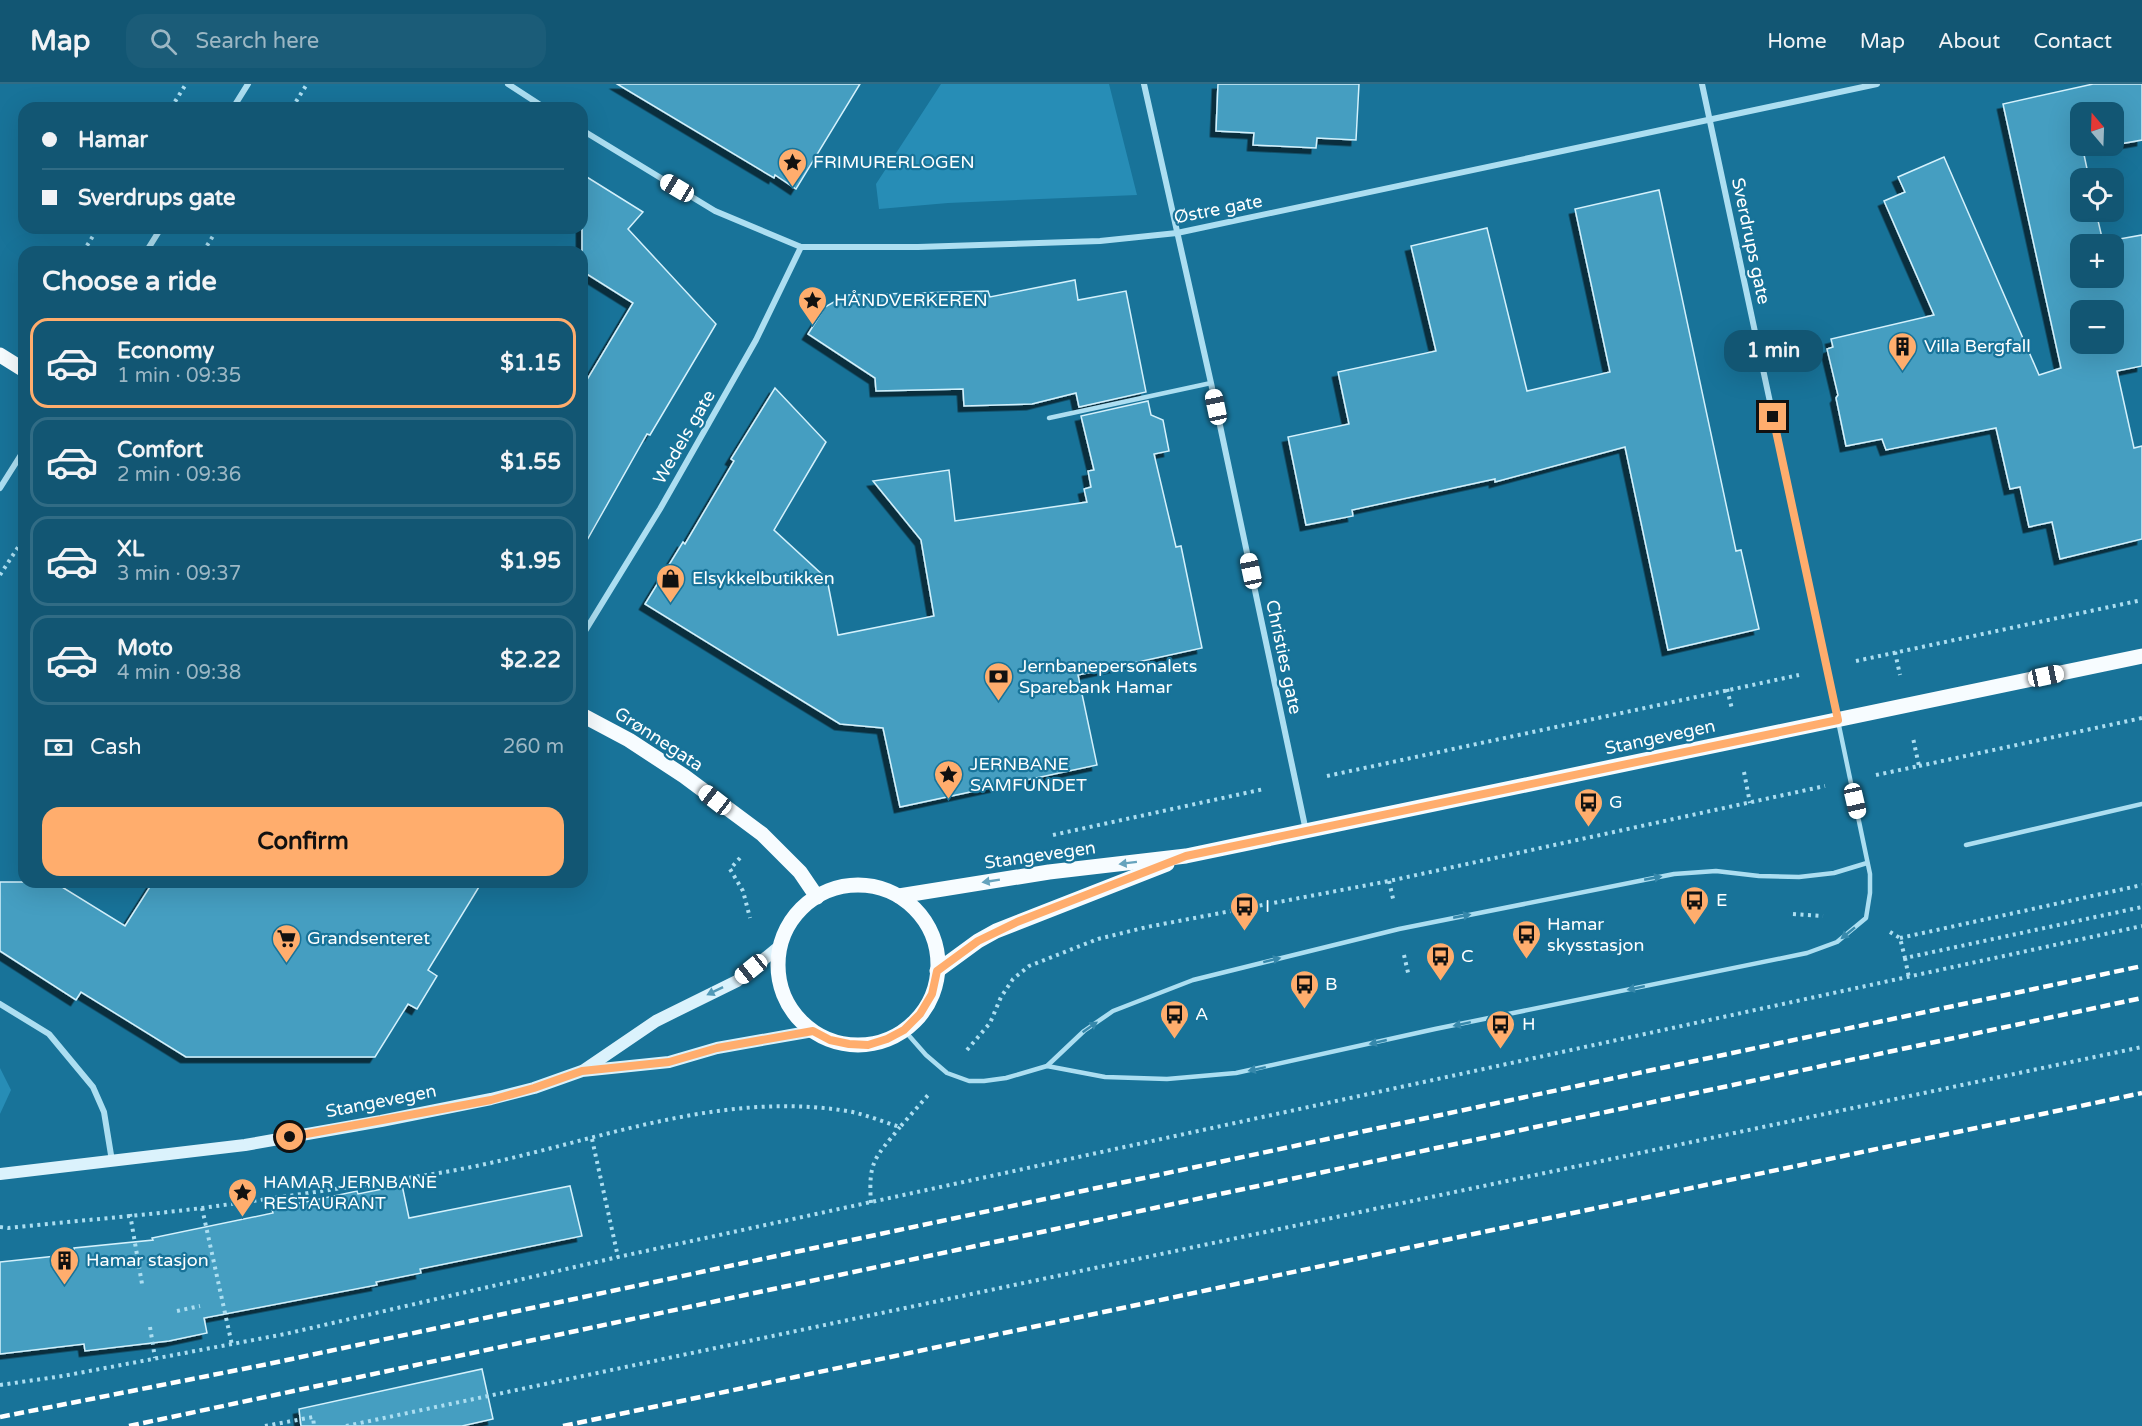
<!DOCTYPE html>
<html lang="en">
<head>
<meta charset="utf-8">
<style>
	body { margin:0; font-family:"Varela Round",sans-serif; background:#1b5c78; color:#f1f3f6; height:100vh; display:flex; flex-direction:column; font-size:22px; white-space:nowrap }
	* { box-sizing:border-box; margin:0 }
	p { font-size:20px; color:#9cb7c4 }
	.icon { flex:none; width:33px; height:33px; fill:none; stroke:currentColor; stroke-width:2; stroke-linecap:round; stroke-linejoin:round }
	.map { position:relative; flex:1; overflow:hidden }
	.drawer { position:absolute; left:18px; top:162px; width:570px; height:642px; display:flex; flex-direction:column; background:#125673; border-radius:18px; box-shadow:0 6px 24px #0002 }
	.drawer>* { flex:none }
	.top-card { position:absolute; left:18px; top:18px; width:570px; height:132px; border-radius:18px; box-shadow:0 6px 24px #0002; display:grid; align-content:center; height:132px; padding:0 24px; background:#125673 }
	.needle { width:39px; rotate:341deg }
	.fabs { position:absolute; left:2070px; top:18px; display:grid; gap:12px }
	.fabs a { display:grid; place-items:center; width:54px; height:54px; border-radius:12px; background:#125673; box-shadow:0 6px 24px #0002; font-size:30px }
	.end { position:absolute; width:27px; height:27px; margin:-14px; border:8px solid #ffad6d; background:#111; box-shadow:0 0 0 3px #111 }
	.from { border-radius:50% }
	.bubble { position:absolute; height:42px; border-radius:18px; background:#125673; box-shadow:0 6px 24px #0002; font-size:20px; font-weight:700; line-height:42px; text-align:center }
	.car { position:absolute; width:18px; height:36px; margin:-18px -9px; border-radius:8px; box-shadow:0 0 4px 2px #0007; background:linear-gradient(#fff 24%,#345 0 40%,#fff 0 76%,#345 0 86%,#fff 0) }
	.top-card b { display:flex; align-items:center; gap:21px; height:57px; font-size:22px }
	.top-card b+b { border-top:2px solid #316c85 }
	.top-card i { width:15px; height:15px; background:#f1f3f6 }
	ul { padding:0; list-style:none }
	li { display:flex; align-items:center; gap:18px; height:90px; margin:0 12px 9px; padding:0 12px; border:3px solid #316c85; border-radius:18px }
	li div { flex:1 }
	li b { display:block; font-size:22px }
	li em { font-style:normal; font-weight:700 }
	li.active { border-color:#ffad6d }
	li>.icon { width:54px; height:54px; stroke-width:1.5 }
	h2 { padding:0 24px; font-size:27px; line-height:72px }
	.pay { display:flex; align-items:center; gap:15px; height:66px; padding:0 24px; font-size:22px }
	.pay p { margin-inline-start:auto }
	.button { display:flex; gap:12px; margin-top:auto; padding:12px 24px }
	.button a { flex:1; height:69px; border-radius:18px; background:#ffad6d; color:#111; font-size:24px; font-weight:700; line-height:69px; text-align:center }
	header { display:flex; align-items:center; gap:36px; box-sizing:border-box; height:84px; padding:0 30px; background:#125673; border-bottom:2px solid #316c85 }
	header strong { font-size:28px }
	nav { display:flex; gap:33px; margin-inline-start:auto; font-size:21px }
	.search { width:420px; height:54px; background:#1b5c78; display:flex; align-items:center; gap:15px; box-sizing:border-box; padding:0 21px; border-radius:18px; color:#9cb7c4; font-size:22px }
	.map>svg:first-child { display:block }
	.green { fill:#278db6 }
	.building { fill:#449ec1; stroke:#d4f1fc; stroke-width:1.5; fill-rule:evenodd; filter:url(#shadow) }
	.lines { fill:none; stroke-linecap:round; stroke-linejoin:round }
	.path { stroke:#acdef1; stroke-width:4; stroke-dasharray:3 4.5; stroke-linecap:butt }
	.lane { stroke:#acdef1; stroke-width:4.5 }
	.street { stroke:#acdef1; stroke-width:6 }
	.secondary { stroke:#dbf2fc; stroke-width:12 }
	.primary { stroke:#f7fcff; stroke-width:15 }
	.rail { stroke:#fff; stroke-width:4.5; stroke-dasharray:10 4.5; stroke-linecap:butt }
	.oneway { fill:#66a3bd }
	.oneway2 { fill:#3688ab }
	.oneway3 { fill:#5299b7 }
	.route { stroke:#ffad6d; stroke-width:8 }
	.labels { text-anchor:middle; dominant-baseline:central; stroke-width:4.5; stroke-linejoin:round; paint-order:stroke }
	.poi-label { font-size:18px; fill:#fff; stroke:#187399; text-anchor:start }
	.street-label { font-size:18px; fill:#fff; stroke:#187399 }
</style>
</head>
<body>
<header>
<strong>Map</strong>
<div class="search"><svg class="icon" aria-label="search" viewBox="0 0 24 24"><circle cx="10" cy="10" r="6"/><path d="M15 15l6 6"/></svg>Search here</div>
<nav><a>Home</a><a>Map</a><a>About</a><a>Contact</a></nav>
</header>
<div class="map">
<svg width="2142" height="1342" viewBox="0 0 2142 1342">
	<defs>
		<filter id="shadow"><feDropShadow dx="-5.5" dy="5.5" stdDeviation="0" flood-color="#0009"/></filter>
	</defs>
	<rect width="100%" height="100%" fill="#187399"/>
	<g class="green">
		<path d="M941,0H1109L1137,111L948,119L879,125L876,100Z"/>
		<path d="M0,984L11,1006L0,1030Z"/>
	</g>
	<g class="building">
		<path d="M617,0H860L796,105L775,91L774,94Z"/>
		<path d="M1218,0H1359L1356,56L1317,54L1316,64L1253,61L1254,49L1216,47Z"/>
		<path d="M2093,0H2142V56L2114,61V28H2080V62H2110L2083,66L2089,94H2080V128H2096L2103,158L2142,151V282L2117,287L2134,364L2142,362V455L2060,475L2052,438L2029,443L2020,403L2010,405L1996,344L1886,366L1882,355L1846,362L1836,314L1838,311L1827,265L1833,263L1831,255L1934,231L1884,117L1905,108L1898,93L1944,73L2039,291L2061,284L2003,20ZM2080,160H2114V194H2080ZM2080,226H2114V260H2080Z"/>
		<path d="M582,90L643,128L628,145L716,240L650,351L647,350L582,465V304L633,219L582,187Z"/>
		<path d="M1659,106L1736,467L1741,466L1759,545L1668,566L1625,363L1495,398V395L1352,426L1353,432L1306,441L1288,353L1349,340L1338,288L1436,267L1411,162L1487,144L1527,307L1610,288L1575,125Z"/>
		<path d="M1075,196L1078,216L1126,207L1146,308L1079,323L1076,309L1032,320L964,322L963,305L876,307L875,294L808,250L825,223L846,211L988,207L990,213Z"/>
		<path d="M775,304L826,358L774,446L827,495L838,551L934,532L921,456L873,397L949,386L955,437L1087,418L1084,405L1091,403L1088,387L1094,386L1081,332L1148,317L1151,331L1163,336L1169,367L1154,370L1176,463L1181,462L1202,564L1078,591L1097,681L900,723L883,644L840,640L645,520L683,458L685,460L734,377L731,375Z"/>
		<path d="M0,798H54L125,842L153,798H482L428,886L437,892L417,925L408,920L375,973H186L81,908L76,916L0,867Z"/>
		<path d="M402,1101L409,1134L570,1102L582,1152L420,1185L421,1189L376,1198L377,1201L204,1234L207,1249L169,1257L85,1267L84,1260L0,1270V1178L75,1170L74,1164L153,1156L152,1154L273,1129L272,1125L357,1107L358,1110Z"/>
		<path d="M482,1285L493,1335L462,1342H301L299,1325Z"/>
	</g>
	<g class="lines">
		<g class="path">
			<path d="M171,24L186,0"/>
			<path d="M292,24L307,0"/>
			<path d="M83,168L98,144"/>
			<path d="M203,168L218,144"/>
			<path d="M0,491L24,454"/>
			<path d="M1895,568L1900,591"/>
			<path d="M1856,577L2142,516"/>
			<path d="M1727,605L1732,625"/>
			<path d="M1919,682L2142,634"/>
			<path d="M1744,688L1750,719"/>
			<path d="M1876,691L1919,682L1913,654"/>
			<path d="M1327,692L1799,591"/>
			<path d="M1053,751L1264,705"/>
			<path d="M740,774L730,785L743,807L750,834"/>
			<path d="M1389,797L1394,819"/>
			<path d="M1793,830L1823,832"/>
			<path d="M1890,848L1900,854L1905,874L2142,823"/>
			<path d="M1900,854L2142,801"/>
			<path d="M1404,871L1409,893"/>
			<path d="M1905,874L1909,894"/>
			<path d="M967,966L990,939L1001,913L1013,895L1029,882L1098,855L1147,843L1389,797L1825,702"/>
			<path d="M592,1055L618,1173"/>
			<path d="M871,1119C868,1077 875,1074 900,1043"/>
			<path d="M202,1124L232,1261"/>
			<path d="M130,1130L142,1200"/>
			<path d="M0,1143L8,1144C73,1137 138,1132 202,1124C283,1113 365,1101 445,1088C579,1065 709,1005 847,1027C865,1030 883,1038 900,1043L929,1010"/>
			<path d="M177,1227L200,1222"/>
			<path d="M150,1243L155,1274"/>
			<path d="M0,1301L63,1292L285,1250L618,1173L2142,842"/>
			<path d="M265,1342L313,1333L314,1342"/>
			<path d="M346,1342L2142,963"/>
		</g>
		<g class="lane">
			<path d="M1049,334L1211,299"/>
			<path d="M1966,761L2142,720"/>
			<path d="M904,946L926,971L947,989L969,997H984L1006,994L1047,982L1084,947L1113,927L1193,896L1399,845L1674,790L1716,787L1759,792L1799,793L1834,789L1867,779"/>
			<path d="M1047,982L1105,993L1167,995L1236,989L1435,945L1807,869L1837,858L1866,834L1870,809V790L1838,637"/>
		</g>
		<g class="street">
			<path d="M508,0L545,24"/>
			<path d="M1144,0L1211,299L1306,747"/>
			<path d="M1702,0L1838,636"/>
			<path d="M233,24L248,0"/>
			<path d="M582,46L715,127L801,163H918L1100,157L1177,149L1877,0"/>
			<path d="M146,168L161,144"/>
			<path d="M0,404L24,366"/>
			<path d="M582,552L660,425L756,256L801,163"/>
			<path d="M0,920L49,950L93,1003L104,1028L112,1077"/>
		</g>
		<g class="secondary">
			<path d="M584,986L656,937L737,897L780,862"/>
			<path d="M0,1090L245,1061L381,1037L491,1015L534,1004L582,987L669,978L717,964L813,947"/>
		</g>
		<g class="primary">
			<path d="M0,271L24,286"/>
			<path d="M582,631L629,656L684,692L762,750L800,788L817,813"/>
			<circle cx="858" cy="881" r="80"/>
			<path d="M899,812L1049,788L1186,772L2142,572"/>
			<path d="M937,887L978,857L996,847L1167,780"/>
		</g>
		<g class="rail">
			<path d="M0,1333L268,1280L2142,882"/>
			<path d="M129,1342L2142,914"/>
			<path d="M563,1342L2142,1009"/>
		</g>
	</g>
	<defs><path id="oneway-solid" d="M-6-.8H1V-3.2L6.5 0L1 3.2V.8H-6Z" transform="scale(1.5)"/></defs>
	<g class="oneway">
		<use href="#oneway-solid" transform="translate(1128 779) rotate(173)"/>
		<use href="#oneway-solid" transform="translate(991 797) rotate(171)"/>
	</g>
	<g class="oneway2">
		<use href="#oneway-solid" transform="translate(1653 794) rotate(-11)"/>
		<use href="#oneway-solid" transform="translate(1462 832) rotate(-11)"/>
		<use href="#oneway-solid" transform="translate(1848 849) rotate(141)"/>
		<use href="#oneway-solid" transform="translate(1272 876) rotate(-14)"/>
		<use href="#oneway-solid" transform="translate(1636 904) rotate(168)"/>
		<use href="#oneway-solid" transform="translate(1462 940) rotate(168)"/>
		<use href="#oneway-solid" transform="translate(1090 943) rotate(-35)"/>
		<use href="#oneway-solid" transform="translate(1378 958) rotate(167)"/>
		<use href="#oneway-solid" transform="translate(1257 985) rotate(168)"/>
	</g>
	<use class="oneway3" href="#oneway-solid" transform="translate(715 907) rotate(154)"/>
	<g class="lines">
		<path class="route" d="M290,1053L491,1016L534,1004L582,987L669,978L717,964L813,947L830,956L849,960L868,961L887,955L904,946L920,930L932,910L937,887L978,857L1017,838L1186,772L1838,636L1773,333"/>
	</g>
	<defs>
		<symbol id="sight-pin" viewBox="-11 -11 22 30"><path d="M0 17L-7.5 6A9.5 9.5 0 1 1 7.5 6Z" fill="#ffad6d" stroke="#187399"/><path d="M0-6L1.8-2.2L6-1.7L2.9 1.2L3.7 5.4L0 3.3L-3.7 5.4L-2.9 1.2L-6-1.7L-1.8-2.2Z" fill="#111"/></symbol>
		<symbol id="building-pin" viewBox="-11 -11 22 30"><path d="M0 17L-7.5 6A9.5 9.5 0 1 1 7.5 6Z" fill="#ffad6d" stroke="#187399"/><path d="M-4-6H4V6H1V3H-1V6H-4ZM-2.5-4.3h1.7v1.8h-1.7ZM.8-4.3h1.7v1.8H.8ZM-2.5-1h1.7V.8h-1.7ZM.8-1h1.7V.8H.8Z" fill="#111"/></symbol>
		<symbol id="shop-pin" viewBox="-11 -11 22 30"><path d="M0 17L-7.5 6A9.5 9.5 0 1 1 7.5 6Z" fill="#ffad6d" stroke="#187399"/><path d="M-5-2.5h2.3a2.7 3.5 0 0 1 5.4 0H5L5.5 6h-11ZM-1.5-2.5h3a1.5 2.3 0 0 0-3 0Z" fill="#111"/></symbol>
		<symbol id="bank-pin" viewBox="-11 -11 22 30"><path d="M0 17L-7.5 6A9.5 9.5 0 1 1 7.5 6Z" fill="#ffad6d" stroke="#187399"/><path d="M-6-4H6V4H-6ZM0-2.3a2.3 2.3 0 1 0 0 4.6a2.3 2.3 0 1 0 0-4.6Z" fill="#111"/></symbol>
		<symbol id="bus-pin" viewBox="-11 -11 22 30"><path d="M0 17L-7.5 6A9.5 9.5 0 1 1 7.5 6Z" fill="#ffad6d" stroke="#187399"/><path d="M-5-6H5V4H4V6H2V4H-2V6H-4V4H-5ZM-3.5-4V0h7V-4ZM-3.5 1.2v1.5H-2V1.2ZM2 1.2v1.5H3.5V1.2Z" fill="#111"/></symbol>
		<symbol id="supermarket-pin" viewBox="-11 -11 22 30"><path d="M0 17L-7.5 6A9.5 9.5 0 1 1 7.5 6Z" fill="#ffad6d" stroke="#187399"/><path d="M-6-5.5h2.5l.6 2H6L4.5 2H-2.5L-4.4-4H-6ZM-1.5 3.2a1.3 1.3 0 1 0 .1 0ZM3 3.2a1.3 1.3 0 1 0 .1 0Z" fill="#111"/></symbol>
	</defs>
	<g fill-rule="evenodd">
		<use href="#sight-pin" x="776" y="62" width="33" height="45"/>
		<use href="#sight-pin" x="796" y="200" width="33" height="45"/>
		<use href="#building-pin" x="1886" y="246" width="33" height="45"/>
		<use href="#shop-pin" x="654" y="478" width="33" height="45"/>
		<use href="#bank-pin" x="982" y="576" width="33" height="45"/>
		<use href="#sight-pin" x="932" y="674" width="33" height="45"/>
		<use href="#bus-pin" x="1572" y="702" width="33" height="45"/>
		<use href="#bus-pin" x="1678" y="800" width="33" height="45"/>
		<use href="#bus-pin" x="1228" y="806" width="33" height="45"/>
		<use href="#bus-pin" x="1510" y="834" width="33" height="45"/>
		<use href="#supermarket-pin" x="270" y="838" width="33" height="45"/>
		<use href="#bus-pin" x="1424" y="856" width="33" height="45"/>
		<use href="#bus-pin" x="1288" y="884" width="33" height="45"/>
		<use href="#bus-pin" x="1158" y="914" width="33" height="45"/>
		<use href="#bus-pin" x="1484" y="924" width="33" height="45"/>
		<use href="#sight-pin" x="226" y="1092" width="33" height="45"/>
		<use href="#building-pin" x="48" y="1160" width="33" height="45"/>
	</g>
	<g class="labels">
		<g class="poi-label">
			<text x="813" y="78">FRIMURERLOGEN</text>
			<text x="834" y="216">HÅNDVERKEREN</text>
			<text x="1924" y="262">Villa Bergfall</text>
			<text x="692" y="494">Elsykkelbutikken</text>
			<text x="1019" y="582">Jernbanepersonalets<tspan x="1019" dy="21">Sparebank Hamar</tspan></text>
			<text x="970" y="680">JERNBANE<tspan x="970" dy="21">SAMFUNDET</tspan></text>
			<text x="1609" y="718">G</text>
			<text x="1716" y="816">E</text>
			<text x="1265" y="822">I</text>
			<text x="1547" y="840">Hamar<tspan x="1547" dy="21">skysstasjon</tspan></text>
			<text x="307" y="854">Grandsenteret</text>
			<text x="1461" y="872">C</text>
			<text x="1325" y="900">B</text>
			<text x="1195" y="930">A</text>
			<text x="1522" y="940">H</text>
			<text x="263" y="1098">HAMAR JERNBANE<tspan x="263" dy="21">RESTAURANT</tspan></text>
			<text x="86" y="1176">Hamar stasjon</text>
		</g>
		<g class="street-label">
			<text transform="translate(1218 125) rotate(-11)">Østre gate</text>
			<text transform="translate(1751 157) rotate(78)">Sverdrups gate</text>
			<text transform="translate(684 353) rotate(-60)">Wedels gate</text>
			<text transform="translate(1284 573) rotate(78)">Christies gate</text>
			<text transform="translate(1660 653) rotate(-12)">Stangevegen</text>
			<text transform="translate(659 655) rotate(33)">Grønnegata</text>
			<text transform="translate(1040 771) rotate(-8)">Stangevegen</text>
			<text transform="translate(381 1017) rotate(-11)">Stangevegen</text>
		</g>
	</g>
</svg>
<div class="fabs">
<a><svg class="needle" viewBox="-14 -14 28 28"><path d="M0-13l5 13h-10z" fill="#e53935"/><path d="M0 13l5-13h-10z" fill="#9cb7c4"/></svg></a>
<a><svg class="icon" aria-label="locate" viewBox="0 0 24 24"><circle cx="12" cy="12" r="6"/><path d="M12 2v4M12 18v4M2 12h4M18 12h4"/></svg></a>
<a>+</a>
<a>−</a>
</div>
<i class="end from" style="left:290px;top:1053px"></i>
<i class="end" style="left:1773px;top:333px"></i>
<div class="bubble" style="left:1724px;top:246px;width:99px">1 min</div>
<i class="car" style="left:677px;top:104px;rotate:301deg"></i>
<i class="car" style="left:1216px;top:323px;rotate:348deg"></i>
<i class="car" style="left:1251px;top:487px;rotate:348deg"></i>
<i class="car" style="left:2046px;top:592px;rotate:78deg"></i>
<i class="car" style="left:715px;top:716px;rotate:308deg"></i>
<i class="car" style="left:1855px;top:717px;rotate:167deg"></i>
<i class="car" style="left:751px;top:885px;rotate:231deg"></i>
<div class="top-card">
<b><i class="from"></i>Hamar</b>
<b><i></i>Sverdrups gate</b>
</div>
<section class="drawer">
<h2>Choose a ride</h2>
<ul>
<li class="active"><svg class="icon" aria-label="car" viewBox="0 0 24 24"><path d="M5 17H2v-5l4-1 3-4h7l3 4 3 1v5h-3M9 17h6M6 11h13"/><circle cx="7" cy="17" r="2"/><circle cx="17" cy="17" r="2"/></svg><div><b>Economy</b><p>1 min · 09:35</p></div><em>$1.15</em></li>
<li><svg class="icon" aria-label="car" viewBox="0 0 24 24"><path d="M5 17H2v-5l4-1 3-4h7l3 4 3 1v5h-3M9 17h6M6 11h13"/><circle cx="7" cy="17" r="2"/><circle cx="17" cy="17" r="2"/></svg><div><b>Comfort</b><p>2 min · 09:36</p></div><em>$1.55</em></li>
<li><svg class="icon" aria-label="car" viewBox="0 0 24 24"><path d="M5 17H2v-5l4-1 3-4h7l3 4 3 1v5h-3M9 17h6M6 11h13"/><circle cx="7" cy="17" r="2"/><circle cx="17" cy="17" r="2"/></svg><div><b>XL</b><p>3 min · 09:37</p></div><em>$1.95</em></li>
<li><svg class="icon" aria-label="car" viewBox="0 0 24 24"><path d="M5 17H2v-5l4-1 3-4h7l3 4 3 1v5h-3M9 17h6M6 11h13"/><circle cx="7" cy="17" r="2"/><circle cx="17" cy="17" r="2"/></svg><div><b>Moto</b><p>4 min · 09:38</p></div><em>$2.22</em></li>
</ul>
<div class="pay"><svg class="icon" aria-label="cash" viewBox="0 0 24 24"><path d="M3 7h18v10H3z"/><circle cx="12" cy="12" r="2"/></svg>Cash<p>260 m</p></div>
<div class="button"><a>Confirm</a></div>
</section>
</div>
</body>
</html>
